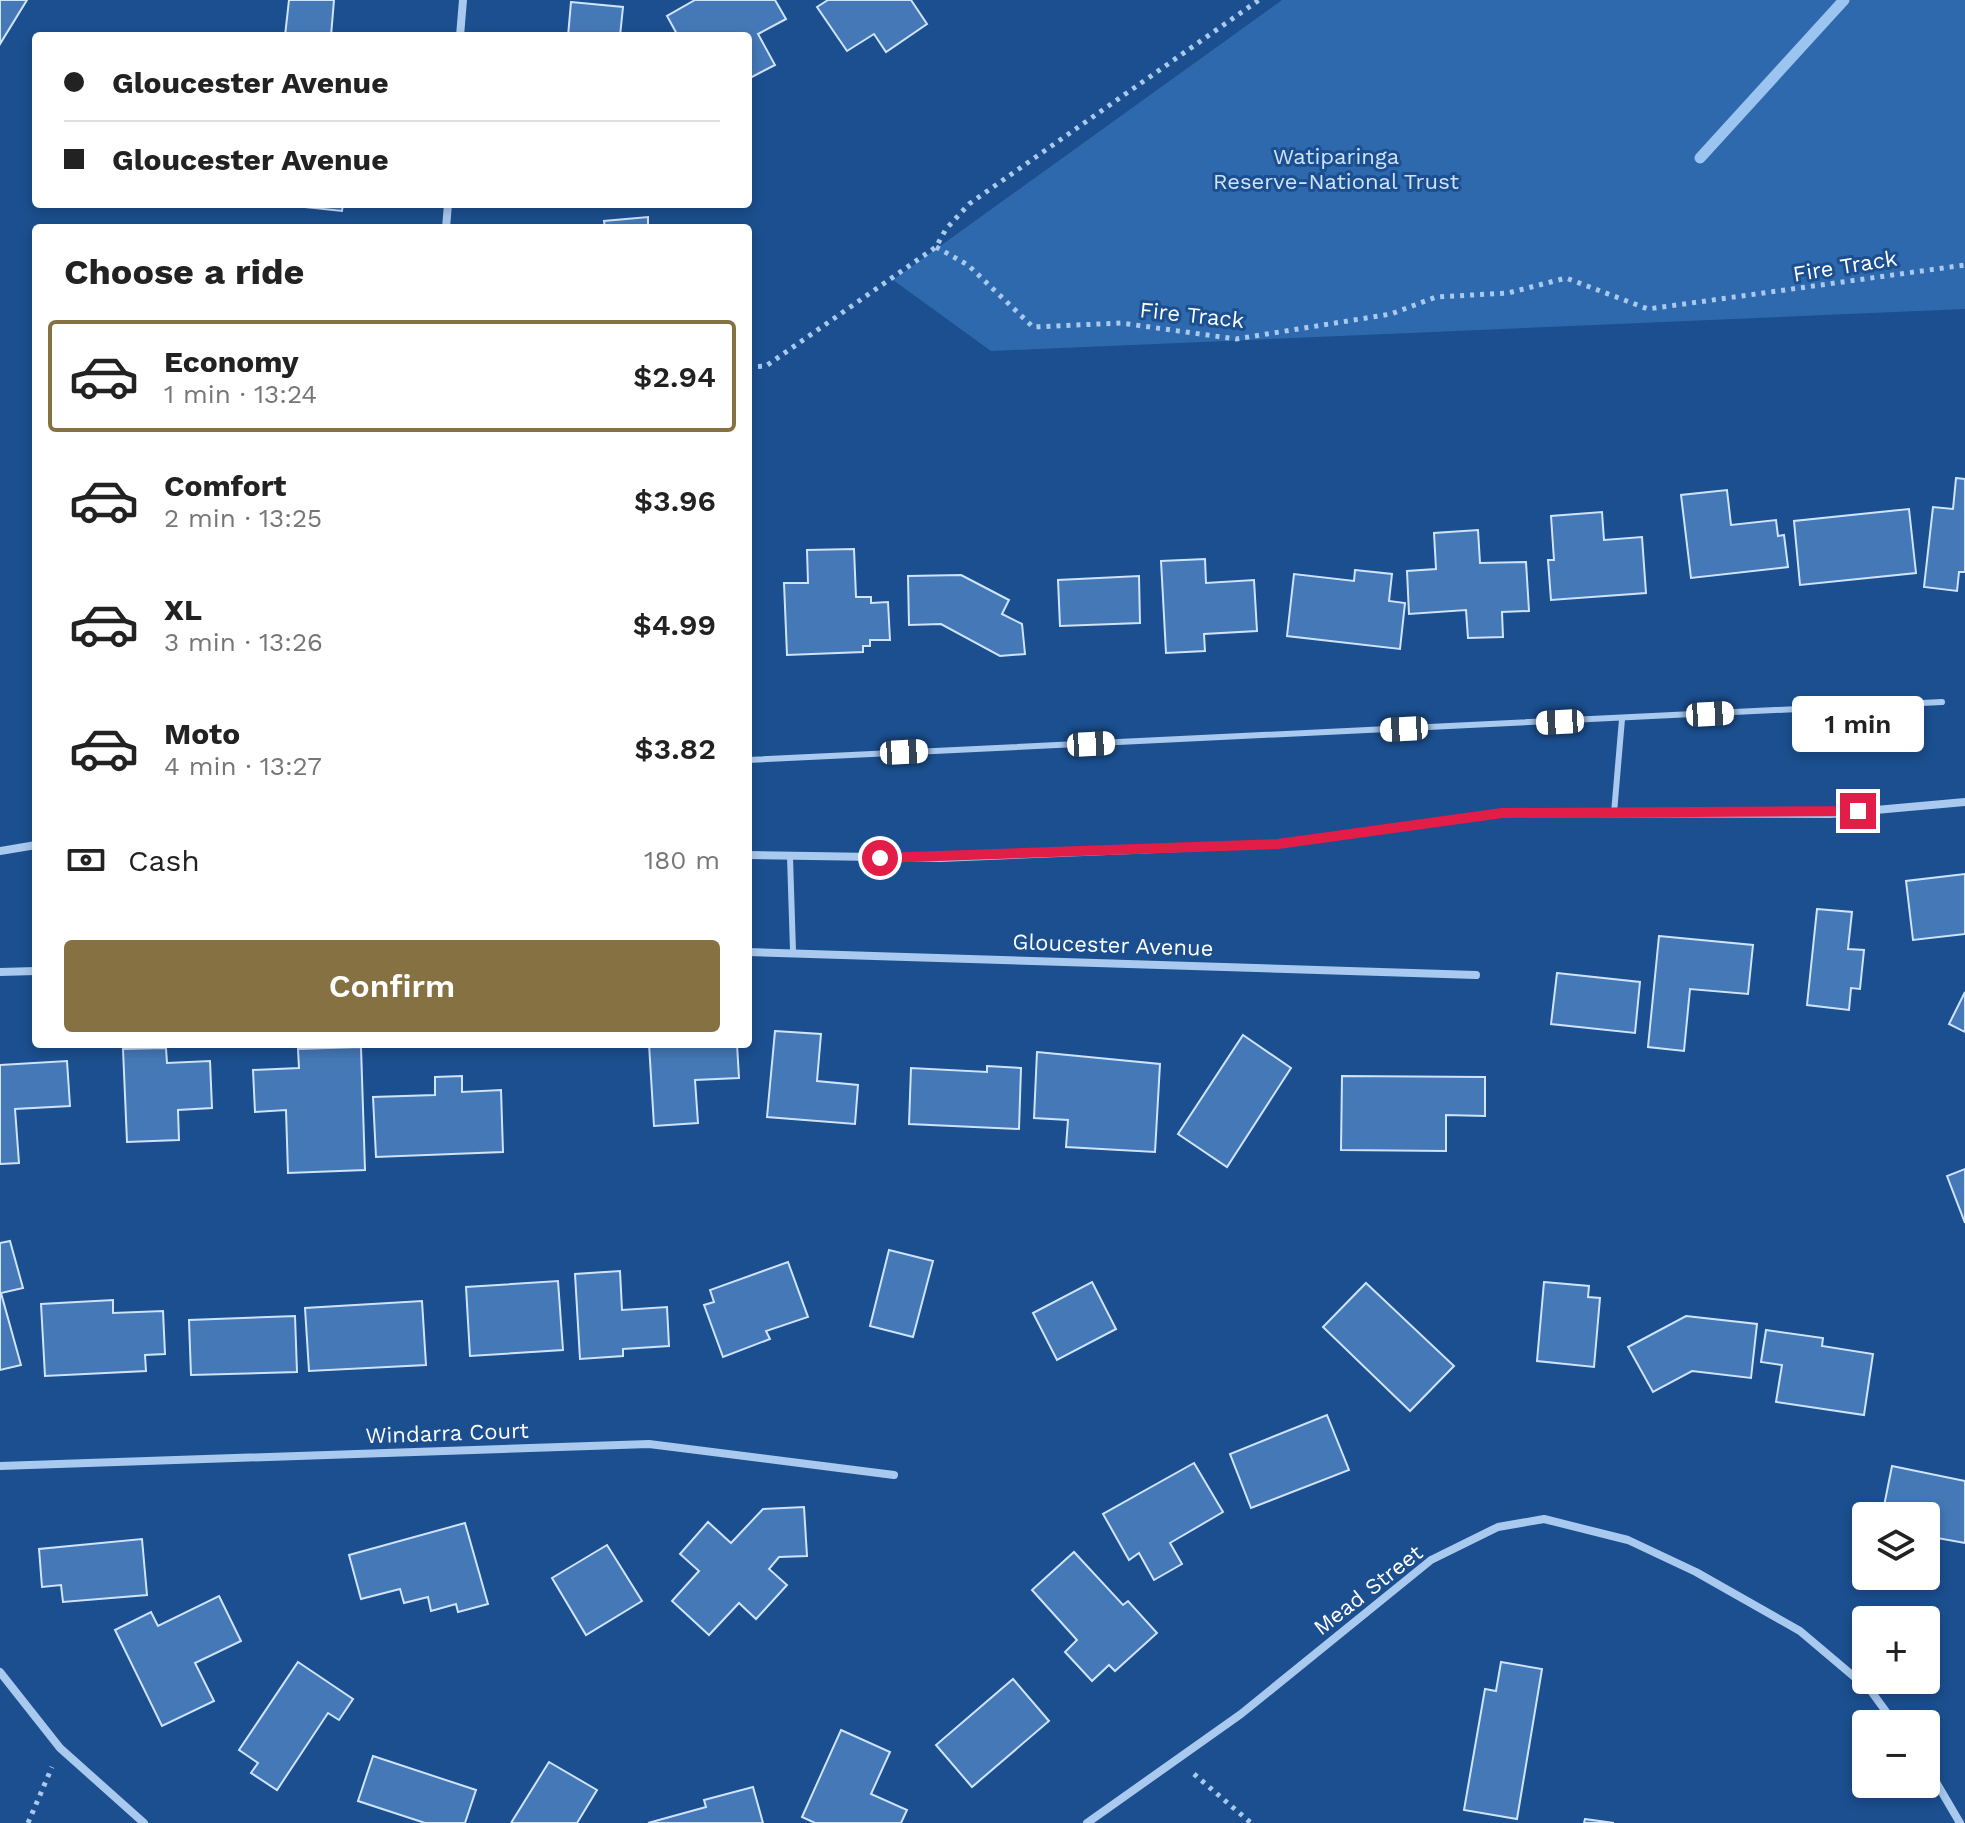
<!DOCTYPE html>
<html lang="en">
<head>
<meta charset="utf-8">
<style>
	body { margin:0; font-family:"Work Sans",sans-serif; background:#f6f6f6; color:#222; height:100vh; display:flex; flex-direction:column; font-size:30px; white-space:nowrap }
	* { box-sizing:border-box; margin:0 }
	p { font-size:26px; color:#767676 }
	.icon { flex:none; width:44px; height:44px; fill:none; stroke:currentColor; stroke-width:2; stroke-linecap:round; stroke-linejoin:round }
	.map { position:relative; flex:1; overflow:hidden }
	.drawer { position:absolute; left:32px; top:224px; width:720px; height:824px; display:flex; flex-direction:column; background:#fff; border-radius:8px; box-shadow:0 4px 12px #0003 }
	.drawer>* { flex:none }
	.top-card { position:absolute; left:32px; top:32px; width:720px; height:176px; border-radius:8px; box-shadow:0 4px 12px #0003; display:grid; align-content:center; height:176px; padding:0 32px; background:#fff }
	.tools { position:absolute; left:1852px; top:1502px; display:grid; gap:16px }
	.tools a { display:grid; place-items:center; width:88px; height:88px; border-radius:8px; background:#fff; box-shadow:0 4px 12px #0003; font-size:40px }
	.end { position:absolute; width:36px; height:36px; margin:-18px; border:10px solid #e11d48; background:#fff; box-shadow:0 0 0 4px #fff }
	.from { border-radius:50% }
	.bubble { position:absolute; height:56px; border-radius:8px; background:#fff; box-shadow:0 4px 12px #0003; font-size:26px; font-weight:600; line-height:56px; text-align:center }
	.car { position:absolute; width:24px; height:48px; margin:-24px -12px; border-radius:10px; box-shadow:0 0 6px 2px #0007; background:linear-gradient(#fff 24%,#345 0 40%,#fff 0 76%,#345 0 86%,#fff 0) }
	.top-card b { display:flex; align-items:center; gap:28px; height:76px; font-size:30px }
	.top-card b+b { border-top:2px solid #e0e0e0 }
	.top-card i { width:20px; height:20px; background:#222 }
	ul { padding:0; list-style:none }
	li { display:flex; align-items:center; gap:24px; height:112px; margin:0 16px 12px; padding:0 16px; border:4px solid transparent; border-radius:8px }
	li div { flex:1 }
	li b { display:block; font-size:30px }
	li em { font-style:normal; font-weight:600 }
	li.current { border-color:#857141 }
	li>.icon { width:72px; height:72px; stroke-width:1.5 }
	h2 { padding:0 32px; font-size:36px; line-height:96px }
	.pay { display:flex; align-items:center; gap:20px; height:88px; padding:0 32px; font-size:30px }
	.pay p { margin-inline-start:auto }
	.primary-button { display:flex; gap:16px; margin-top:auto; padding:16px 32px }
	.primary-button a { flex:1; height:92px; border-radius:8px; background:#857141; color:#fff; font-size:32px; font-weight:600; line-height:92px; text-align:center }
	.map>svg:first-child { display:block }
	.green { fill:#2e69ad }
	.lines { fill:none; stroke-linecap:round; stroke-linejoin:round }
	.stream { stroke:#9cc4f0; stroke-width:11 }
	.building { fill:#4478b7; stroke:#cfe3fa; stroke-width:2 }
	.path { stroke:#a9c9ee; stroke-width:5; stroke-dasharray:4 6; stroke-linecap:butt }
	.lane { stroke:#a9c9ee; stroke-width:6 }
	.street { stroke:#a9c9ee; stroke-width:8 }
	.route { stroke:#e11d48; stroke-width:10 }
	.labels { text-anchor:middle; dominant-baseline:central; stroke-width:6; stroke-linejoin:round; paint-order:stroke }
	.park-label { font-size:22px; fill:#cfe3fa; stroke:#1b4f8f }
	.street-label { font-size:22px; fill:#fff; stroke:#1b4f8f }
</style>
</head>
<body>
<div class="map">
<svg width="1965" height="1823" viewBox="0 0 1965 1823">
	<rect width="100%" height="100%" fill="#1b4f8f"/>
	<path class="green" d="M1282,0H1965V309L991,351L893,280Z"/>
	<g class="lines">
		<path class="stream" d="M1700,158L1844,0"/>
	</g>
	<g class="building">
		<path d="M0,0H27L0,44Z"/>
		<path d="M289,0H334L331,36H285Z"/>
		<path d="M695,0H775L786,19L758,34L775,65L748,79V36H678L667,16Z"/>
		<path d="M828,0H911L927,24L886,52L874,34L847,51L817,7Z"/>
		<path d="M571,2L623,7L620,36H568Z"/>
		<path d="M276,204H343L342,211Z"/>
		<path d="M648,217V228H605L604,221Z"/>
		<path d="M1956,478L1965,479V572H1959L1957,591L1924,587L1933,507L1953,509Z"/>
		<path d="M1727,490L1731,525L1776,520L1778,536L1784,535L1788,567L1691,578L1681,495Z"/>
		<path d="M1909,509L1916,573L1800,585L1794,521Z"/>
		<path d="M1602,512L1604,540L1642,537L1646,593L1551,600L1548,560H1554L1551,516Z"/>
		<path d="M1478,530L1480,563L1526,562L1529,611L1502,612L1503,637L1468,638L1466,610L1409,614L1407,571L1436,569L1434,533Z"/>
		<path d="M854,549L856,597H871V603L888,602L890,640H870V646H863V652L787,655L784,583H808L807,550Z"/>
		<path d="M1205,559L1206,583L1254,580L1257,631L1204,634L1205,651L1166,653L1161,561Z"/>
		<path d="M1355,570L1392,574L1389,601L1405,603L1400,649L1287,636L1294,574L1354,581Z"/>
		<path d="M961,575L1009,600L1002,614L1022,624L1025,654L1000,656L941,624L909,625L908,576Z"/>
		<path d="M1139,576L1140,623L1060,626L1058,580Z"/>
		<path d="M1965,874V934L1913,940L1906,881Z"/>
		<path d="M1817,909L1852,912L1848,949L1864,950L1860,989L1851,988L1849,1010L1807,1005Z"/>
		<path d="M1659,936L1753,945L1748,994L1690,989L1684,1051L1648,1047Z"/>
		<path d="M1557,973L1640,982L1635,1033L1551,1024Z"/>
		<path d="M1965,992V1032L1949,1024Z"/>
		<path d="M775,1031L821,1034L817,1081L858,1085L855,1124L767,1117Z"/>
		<path d="M1243,1035L1291,1068L1227,1167L1178,1134Z"/>
		<path d="M649,1044H737L739,1078L695,1080L698,1123L654,1126Z"/>
		<path d="M361,1047L365,1170L288,1173L286,1110L255,1112L253,1070L299,1068L298,1049Z"/>
		<path d="M166,1048L167,1063L210,1061L212,1108L178,1110L179,1140L127,1142L123,1049Z"/>
		<path d="M1037,1052L1160,1064L1155,1152L1066,1147L1068,1120L1034,1118Z"/>
		<path d="M67,1061L70,1106L15,1109L19,1163L0,1164V1065Z"/>
		<path d="M987,1066L1021,1068L1019,1129L909,1124L911,1068L987,1072Z"/>
		<path d="M462,1076V1092L501,1090L503,1152L376,1157L373,1097L435,1095V1077Z"/>
		<path d="M1342,1076L1485,1077V1116L1446,1115V1151L1341,1150Z"/>
		<path d="M1965,1169V1223L1947,1176Z"/>
		<path d="M10,1241L23,1288L1,1293L21,1365L0,1370V1243Z"/>
		<path d="M889,1250L933,1261L913,1337L870,1326Z"/>
		<path d="M788,1262L808,1317L766,1331L770,1339L723,1357L704,1305L714,1302L710,1290Z"/>
		<path d="M620,1271L622,1310L667,1307L669,1346L623,1349V1356L580,1359L575,1274Z"/>
		<path d="M558,1281L563,1350L470,1356L466,1287Z"/>
		<path d="M1092,1282L1116,1329L1057,1360L1033,1313Z"/>
		<path d="M1544,1282L1589,1286L1588,1297L1600,1298L1594,1367L1537,1361Z"/>
		<path d="M1366,1283L1454,1366L1410,1411L1323,1327Z"/>
		<path d="M113,1300V1313L163,1311L165,1354L145,1355L146,1371L45,1376L41,1304Z"/>
		<path d="M422,1301L426,1365L309,1371L305,1308Z"/>
		<path d="M295,1316L297,1372L191,1375L189,1320Z"/>
		<path d="M1686,1316L1757,1324L1751,1378L1692,1371L1653,1392L1628,1347Z"/>
		<path d="M1766,1330L1823,1338L1822,1346L1873,1354L1864,1415L1776,1402L1782,1365L1761,1362Z"/>
		<path d="M1327,1415L1349,1470L1251,1508L1230,1454Z"/>
		<path d="M1194,1463L1223,1512L1170,1543L1182,1564L1154,1580L1139,1553L1129,1560L1103,1514Z"/>
		<path d="M1892,1466L1965,1481V1543L1926,1536V1516H1882Z"/>
		<path d="M804,1507L807,1556L779,1557L769,1569L787,1585L756,1619L739,1603L709,1635L672,1601L699,1571L680,1554L708,1522L731,1543L763,1509Z"/>
		<path d="M465,1523L488,1604L458,1612L456,1604L431,1611L428,1597L404,1603L400,1589L361,1599L349,1555Z"/>
		<path d="M142,1539L147,1595L63,1602L61,1585L42,1587L39,1549Z"/>
		<path d="M607,1545L642,1601L586,1635L552,1578Z"/>
		<path d="M1074,1552L1123,1605L1128,1601L1157,1633L1115,1671L1109,1665L1092,1681L1065,1652L1077,1640L1032,1590Z"/>
		<path d="M219,1596L241,1641L195,1663L214,1701L162,1726L115,1630L151,1612L158,1626Z"/>
		<path d="M298,1662L353,1699L339,1720L328,1713L277,1790L251,1773L258,1763L239,1750Z"/>
		<path d="M1501,1662L1542,1669L1517,1819L1464,1810L1485,1689L1496,1691Z"/>
		<path d="M1013,1679L1049,1721L972,1787L936,1745Z"/>
		<path d="M841,1730L890,1752L871,1794L907,1810L901,1823H815L802,1817Z"/>
		<path d="M373,1756L476,1790L465,1823H425L358,1801Z"/>
		<path d="M549,1762L597,1790L577,1823H511Z"/>
		<path d="M753,1787L763,1823H648L706,1807L704,1800Z"/>
		<path d="M1585,1819L1614,1823H1584Z"/>
	</g>
	<g class="lines">
		<g class="path">
			<path d="M936,247L968,265L1033,327L1121,323L1236,339L1391,314L1436,297L1508,293L1566,278L1648,309L1965,265"/>
			<path d="M748,367L766,366L936,247L946,229L969,204L1259,0"/>
			<path d="M1194,1774L1251,1823"/>
			<path d="M28,1823L52,1767"/>
		</g>
		<g class="lane">
			<path d="M748,760L1942,702"/>
			<path d="M1614,813L1622,719"/>
			<path d="M790,857L793,951"/>
		</g>
		<g class="street">
			<path d="M460,36L463,0"/>
			<path d="M446,228L448,204"/>
			<path d="M0,851L36,845"/>
			<path d="M748,855L940,858L1278,844L1502,813L1831,814L1965,802"/>
			<path d="M748,952L1476,975"/>
			<path d="M0,972L36,971"/>
			<path d="M0,1466L649,1444L894,1475"/>
			<path d="M0,1672L60,1748L144,1823"/>
			<path d="M1926,1765L1960,1823"/>
			<path d="M1087,1823L1241,1714L1431,1560L1498,1527L1544,1519L1628,1540L1696,1572L1800,1631L1871,1691L1895,1724"/>
		</g>
	</g>
	<g class="lines">
		<path class="route" d="M880,858L1278,844L1502,813L1858,811"/>
	</g>
	<g class="labels">
		<g class="park-label">
			<text x="1336" y="156">Watiparinga<tspan x="1336" dy="25">Reserve-National Trust</tspan></text>
		</g>
		<g class="street-label">
			<text transform="translate(1845 266) rotate(-9)">Fire Track</text>
			<text transform="translate(1192 315) rotate(6)">Fire Track</text>
			<text transform="translate(1113 945) rotate(2)">Gloucester Avenue</text>
			<text transform="translate(447 1433) rotate(-2)">Windarra Court</text>
			<text transform="translate(1368 1590) rotate(-38)">Mead Street</text>
		</g>
	</g>
</svg>
<div class="tools">
<a><svg class="icon" aria-label="layers" viewBox="0 0 24 24"><path d="M12 4l9 5-9 5-9-5zM3 14l9 5 9-5"/></svg></a>
<a>+</a>
<a>−</a>
</div>
<i class="end from" style="left:880px;top:858px"></i>
<i class="end" style="left:1858px;top:811px"></i>
<div class="bubble" style="left:1792px;top:696px;width:132px">1 min</div>
<i class="car" style="left:1710px;top:714px;rotate:87deg"></i>
<i class="car" style="left:1560px;top:722px;rotate:267deg"></i>
<i class="car" style="left:1404px;top:729px;rotate:267deg"></i>
<i class="car" style="left:1091px;top:744px;rotate:87deg"></i>
<i class="car" style="left:904px;top:752px;rotate:87deg"></i>
<div class="top-card">
<b><i class="from"></i>Gloucester Avenue</b>
<b><i></i>Gloucester Avenue</b>
</div>
<section class="drawer">
<h2>Choose a ride</h2>
<ul>
<li class="current"><svg class="icon" aria-label="car" viewBox="0 0 24 24"><path d="M5 17H2v-5l4-1 3-4h7l3 4 3 1v5h-3M9 17h6M6 11h13"/><circle cx="7" cy="17" r="2"/><circle cx="17" cy="17" r="2"/></svg><div><b>Economy</b><p>1 min · 13:24</p></div><em>$2.94</em></li>
<li><svg class="icon" aria-label="car" viewBox="0 0 24 24"><path d="M5 17H2v-5l4-1 3-4h7l3 4 3 1v5h-3M9 17h6M6 11h13"/><circle cx="7" cy="17" r="2"/><circle cx="17" cy="17" r="2"/></svg><div><b>Comfort</b><p>2 min · 13:25</p></div><em>$3.96</em></li>
<li><svg class="icon" aria-label="car" viewBox="0 0 24 24"><path d="M5 17H2v-5l4-1 3-4h7l3 4 3 1v5h-3M9 17h6M6 11h13"/><circle cx="7" cy="17" r="2"/><circle cx="17" cy="17" r="2"/></svg><div><b>XL</b><p>3 min · 13:26</p></div><em>$4.99</em></li>
<li><svg class="icon" aria-label="car" viewBox="0 0 24 24"><path d="M5 17H2v-5l4-1 3-4h7l3 4 3 1v5h-3M9 17h6M6 11h13"/><circle cx="7" cy="17" r="2"/><circle cx="17" cy="17" r="2"/></svg><div><b>Moto</b><p>4 min · 13:27</p></div><em>$3.82</em></li>
</ul>
<div class="pay"><svg class="icon" aria-label="cash" viewBox="0 0 24 24"><path d="M3 7h18v10H3z"/><circle cx="12" cy="12" r="2"/></svg>Cash<p>180 m</p></div>
<div class="primary-button"><a>Confirm</a></div>
</section>
</div>
</body>
</html>
